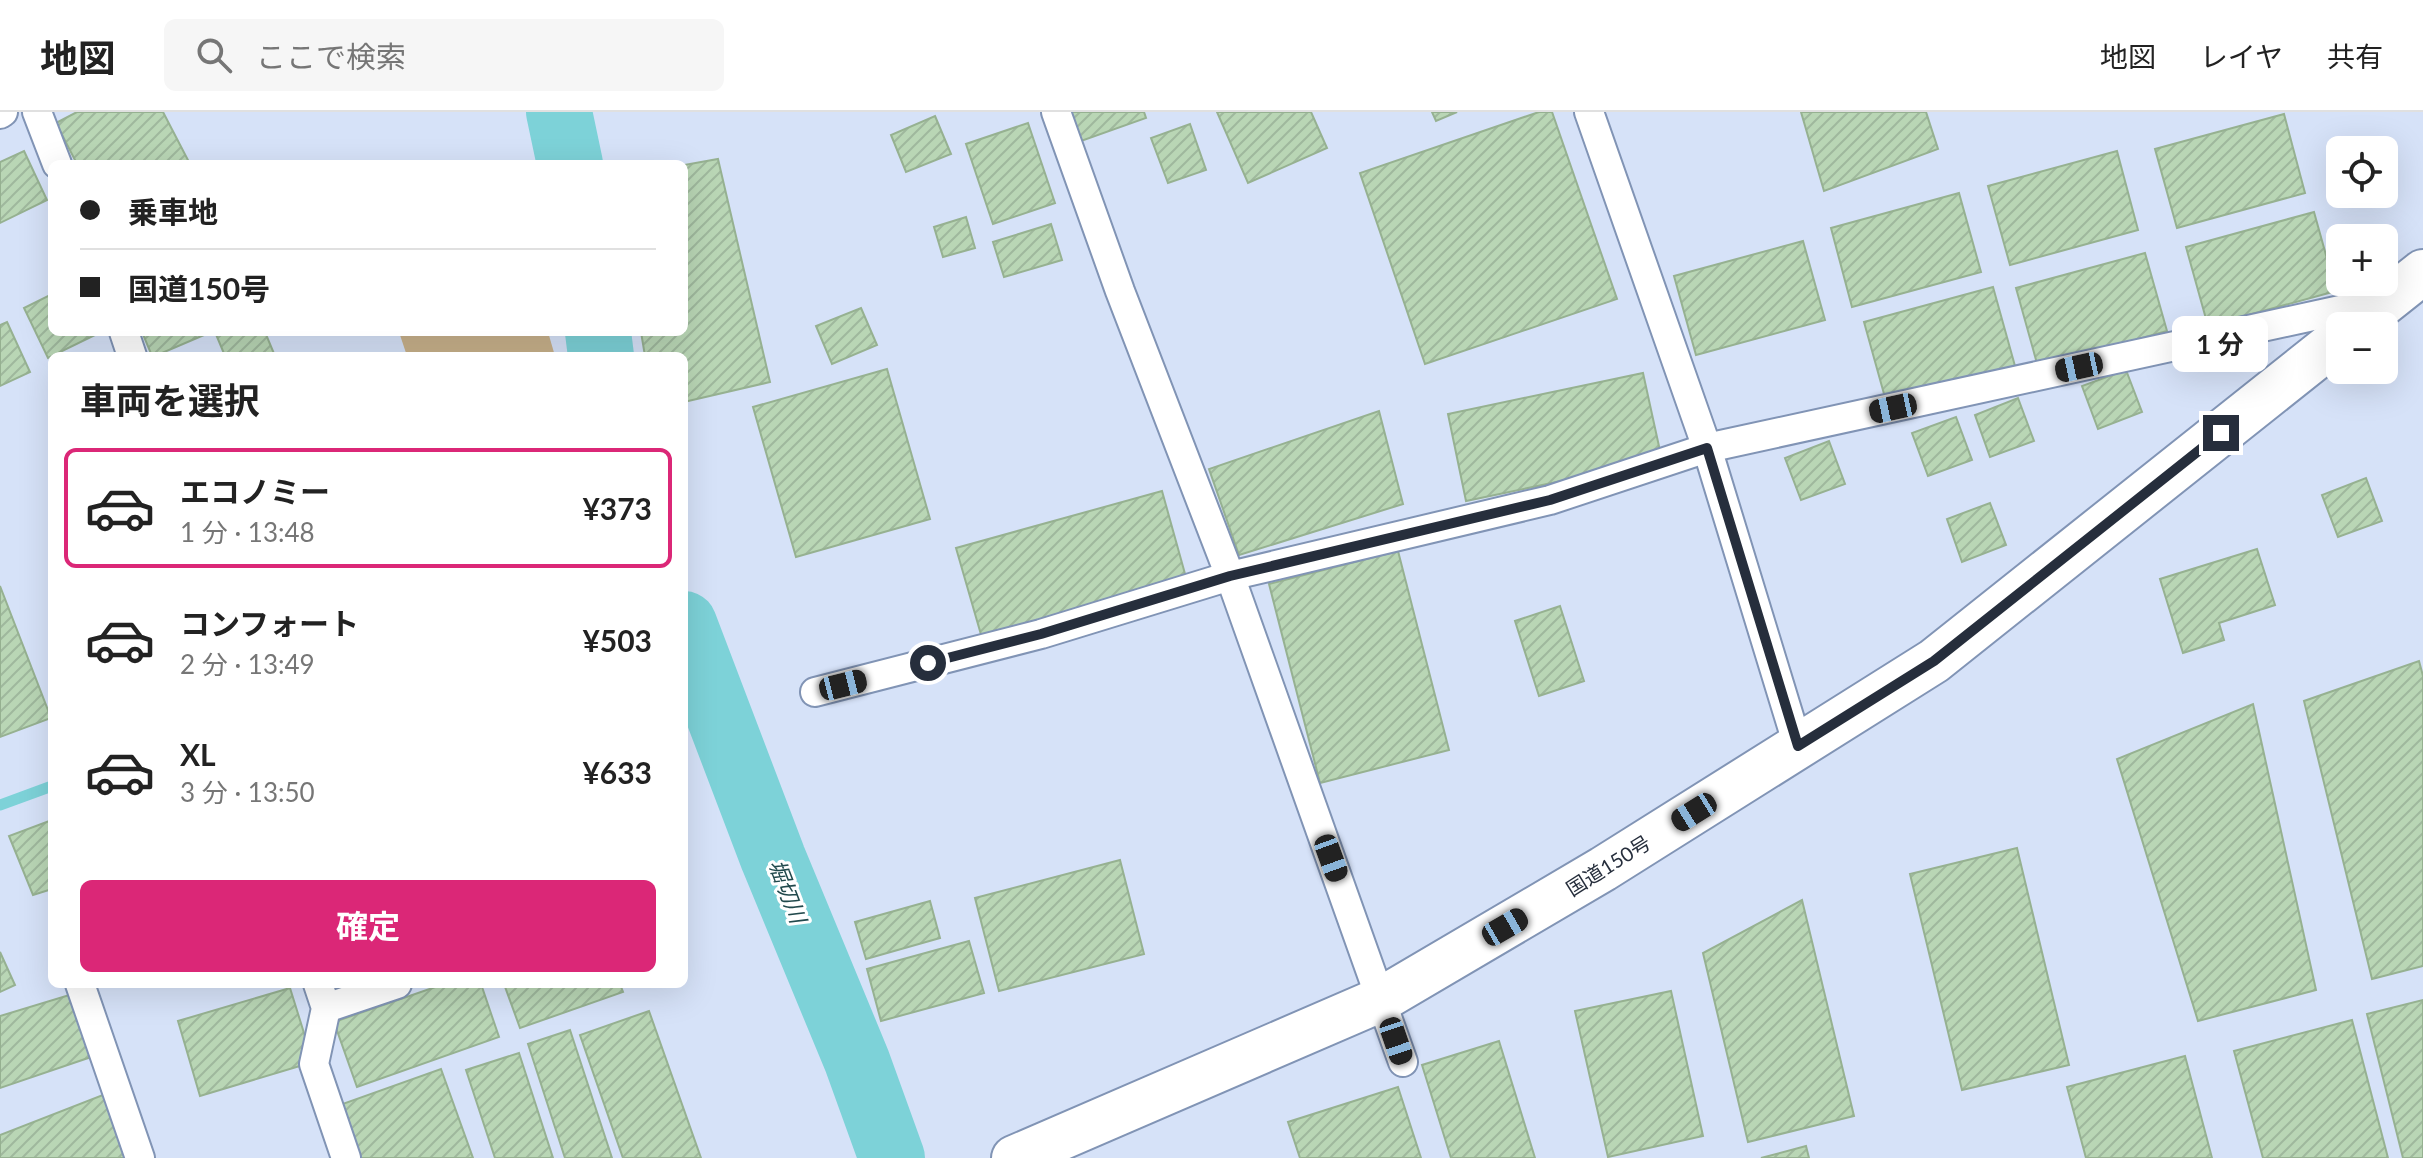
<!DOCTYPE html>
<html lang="ja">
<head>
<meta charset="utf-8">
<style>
	body { margin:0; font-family:Lato,"Noto Sans JP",sans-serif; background:#f6f6f6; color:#222; height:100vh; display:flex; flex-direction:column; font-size:30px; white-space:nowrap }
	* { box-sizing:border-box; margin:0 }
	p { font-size:26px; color:#767676 }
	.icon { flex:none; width:44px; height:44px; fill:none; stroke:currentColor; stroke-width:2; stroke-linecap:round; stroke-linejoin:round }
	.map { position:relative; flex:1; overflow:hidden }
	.panel { position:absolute; left:48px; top:240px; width:640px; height:636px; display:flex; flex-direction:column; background:#fff; border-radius:12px; box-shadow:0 8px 32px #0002 }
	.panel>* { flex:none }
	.banner { position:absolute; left:48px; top:48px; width:640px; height:176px; border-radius:12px; box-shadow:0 8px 32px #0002; display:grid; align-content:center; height:176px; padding:0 32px; background:#fff }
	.fabs { position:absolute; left:2326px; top:24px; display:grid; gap:16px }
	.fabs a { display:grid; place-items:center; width:72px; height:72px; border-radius:12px; background:#fff; box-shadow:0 8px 32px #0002; font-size:40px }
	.end { position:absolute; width:36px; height:36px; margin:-18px; border:10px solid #262e3c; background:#fff; box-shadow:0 0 0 4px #fff }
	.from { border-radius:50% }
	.bubble { position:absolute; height:56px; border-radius:12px; background:#fff; box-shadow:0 8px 32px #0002; font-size:26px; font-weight:700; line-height:56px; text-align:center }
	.car { position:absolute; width:24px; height:48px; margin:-24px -12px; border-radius:10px; box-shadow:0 0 6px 2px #0007; background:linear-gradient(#222 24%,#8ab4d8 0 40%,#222 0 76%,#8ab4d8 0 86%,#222 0) }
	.banner b { display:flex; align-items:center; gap:28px; height:76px; font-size:30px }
	.banner b+b { border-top:2px solid #e0e0e0 }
	.banner i { width:20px; height:20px; background:#222 }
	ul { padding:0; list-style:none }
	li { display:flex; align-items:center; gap:24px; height:120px; margin:0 16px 12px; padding:0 16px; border:4px solid transparent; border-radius:12px }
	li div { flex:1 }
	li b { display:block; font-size:30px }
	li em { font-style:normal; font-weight:700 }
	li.active { border-color:#db2777 }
	li>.icon { width:72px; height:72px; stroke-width:1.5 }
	h2 { padding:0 32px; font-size:36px; line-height:96px }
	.button { display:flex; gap:16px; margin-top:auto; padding:16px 32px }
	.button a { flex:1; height:92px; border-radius:12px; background:#db2777; color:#fff; font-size:32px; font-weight:700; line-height:92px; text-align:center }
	header { display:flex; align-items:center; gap:48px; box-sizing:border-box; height:112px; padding:0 40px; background:#fff; border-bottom:2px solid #e0e0e0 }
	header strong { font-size:38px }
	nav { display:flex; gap:44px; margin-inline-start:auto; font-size:28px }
	.search { width:560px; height:72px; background:#f6f6f6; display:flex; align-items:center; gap:20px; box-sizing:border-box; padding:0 28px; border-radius:12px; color:#767676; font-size:30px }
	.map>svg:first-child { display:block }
	.green { fill:#c8b18b }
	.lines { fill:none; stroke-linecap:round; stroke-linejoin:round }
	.stream { stroke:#7dd2d8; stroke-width:11 }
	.river { stroke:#7dd2d8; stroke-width:66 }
	.building { fill:url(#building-hatch); stroke:#96b191; stroke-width:2 }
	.street-casing { stroke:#8194b5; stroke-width:32 }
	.highway-casing { stroke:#8194b5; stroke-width:48 }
	.street { stroke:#fff; stroke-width:28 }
	.highway { stroke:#fff; stroke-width:44 }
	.route { stroke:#262e3c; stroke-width:10 }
	.labels { text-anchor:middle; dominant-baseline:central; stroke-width:6; stroke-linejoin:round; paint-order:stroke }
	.street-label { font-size:20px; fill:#262e3c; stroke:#fff }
	.water-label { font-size:22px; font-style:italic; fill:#21494c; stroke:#fff }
</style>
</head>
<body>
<header>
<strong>地図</strong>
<div class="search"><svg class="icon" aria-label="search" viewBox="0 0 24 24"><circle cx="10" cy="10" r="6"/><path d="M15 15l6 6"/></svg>ここで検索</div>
<nav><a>地図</a><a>レイヤ</a><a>共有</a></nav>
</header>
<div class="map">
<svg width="2423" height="1046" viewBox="0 0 2423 1046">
	<defs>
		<pattern id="building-hatch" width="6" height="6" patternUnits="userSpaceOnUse" patternTransform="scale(2)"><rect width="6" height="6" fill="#b9d6b5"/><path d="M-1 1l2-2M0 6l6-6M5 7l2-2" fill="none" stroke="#9fb89d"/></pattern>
	</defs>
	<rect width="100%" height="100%" fill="#d6e2f8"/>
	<path class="green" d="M399,220H548L555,244H407Z"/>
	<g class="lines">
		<path class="stream" d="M0,693L52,674"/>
		<g class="river">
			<path d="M559,0L570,52"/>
			<path d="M598,220L601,244"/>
			<path d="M684,512L773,746L857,949L892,1046"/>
		</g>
	</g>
	<g class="building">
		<path d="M77,0H163L190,52H77L56,11Z"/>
		<path d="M1070,0H1144L1146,6L1081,29Z"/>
		<path d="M1217,0H1311L1327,36L1248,71Z"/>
		<path d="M1432,0H1457L1436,9Z"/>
		<path d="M1539,0H1552L1617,187L1425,252L1360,61Z"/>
		<path d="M1801,0H1926L1938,37L1824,79Z"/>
		<path d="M2284,2L2305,81L2177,116L2155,37Z"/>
		<path d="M935,4L951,42L906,60L891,23Z"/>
		<path d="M1028,11L1055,91L993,112L966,32Z"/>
		<path d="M1190,12L1206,58L1168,71L1151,26Z"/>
		<path d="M24,39L47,88L0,111V50Z"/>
		<path d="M2117,39L2138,118L2010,153L1988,74Z"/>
		<path d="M718,47L770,270L684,290V244H645L641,220H684V53Z"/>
		<path d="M1959,81L1981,160L1852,195L1831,116Z"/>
		<path d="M2314,100L2336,179L2208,214L2186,135Z"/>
		<path d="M966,105L975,136L943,145L934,115Z"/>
		<path d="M1051,112L1062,148L1004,165L993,130Z"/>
		<path d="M1803,129L1825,208L1696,243L1674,164Z"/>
		<path d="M2145,141L2167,219L2038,255L2016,176Z"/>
		<path d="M1993,175L2015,254L1886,289L1864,210Z"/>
		<path d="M52,182V220H101L48,246L24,196Z"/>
		<path d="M861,196L877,233L832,252L816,214Z"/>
		<path d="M7,210L30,260L0,274V213Z"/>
		<path d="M142,220H211L155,244H152Z"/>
		<path d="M215,220H265L275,244H225Z"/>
		<path d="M887,257L930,407L796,445L753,295Z"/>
		<path d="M2126,258L2142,300L2098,317L2082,274Z"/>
		<path d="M1643,261L1662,348L1466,389L1448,302Z"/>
		<path d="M2018,286L2034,329L1990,345L1975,303Z"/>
		<path d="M1379,299L1403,392L1239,443L1209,357Z"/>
		<path d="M1956,305L1972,348L1928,364L1912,321Z"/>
		<path d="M1829,329L1845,372L1801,388L1785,346Z"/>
		<path d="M2366,366L2382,409L2338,425L2322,383Z"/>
		<path d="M1162,379L1187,469L982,526L956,436Z"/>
		<path d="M1990,391L2006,433L1962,450L1947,407Z"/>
		<path d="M2257,437L2275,493L2219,511L2224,528L2183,541L2160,467Z"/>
		<path d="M1398,439L1449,638L1320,671L1269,472Z"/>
		<path d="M0,474L51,606L0,625Z"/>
		<path d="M1560,494L1584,569L1539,584L1515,509Z"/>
		<path d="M2419,549L2423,564V854L2372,867L2304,589Z"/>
		<path d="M2253,592L2316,878L2198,909L2117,647Z"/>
		<path d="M52,708V777L33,783L9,724Z"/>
		<path d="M2017,736L2069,953L1962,978L1910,762Z"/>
		<path d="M1120,748L1144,842L999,879L975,786Z"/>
		<path d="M1802,788L1854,1004L1748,1030L1703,841Z"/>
		<path d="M930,789L940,826L866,847L855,810Z"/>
		<path d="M969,829L984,881L881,909L867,857Z"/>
		<path d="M0,840L15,873L0,880Z"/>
		<path d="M324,872H371L330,888Z"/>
		<path d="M444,872H481L499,925L357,975L334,910Z"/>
		<path d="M504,872H620L623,880L520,916Z"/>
		<path d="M290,876L313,950L200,984L178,909Z"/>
		<path d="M1671,879L1703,1024L1608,1045L1575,899Z"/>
		<path d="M76,881L94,944L0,976V904Z"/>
		<path d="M2423,888V1046H2403L2367,902Z"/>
		<path d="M649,899L701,1046H623L580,923Z"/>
		<path d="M2352,908L2388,1046H2263L2234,939Z"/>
		<path d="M570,918L612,1046H565L528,932Z"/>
		<path d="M1499,929L1535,1046H1451L1422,953Z"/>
		<path d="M519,941L553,1046H495L466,958Z"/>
		<path d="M2185,944L2212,1046H2086L2067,975Z"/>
		<path d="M441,957L473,1046H352L334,995Z"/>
		<path d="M1398,975L1421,1046H1300L1288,1010Z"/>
		<path d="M108,981L134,1046H0V1023Z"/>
		<path d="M1806,1034L1809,1046H1761Z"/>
	</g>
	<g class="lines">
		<defs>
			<g id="street">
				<path d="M37,0L57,52"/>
				<path d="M1056,0L1120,179L1230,464L1403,950"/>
				<path d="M1589,0L1707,336L1798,634"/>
				<path d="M0,2L3,0"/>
				<path d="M124,220L132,244"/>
				<path d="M815,580L1041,522L1230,464L1550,388L1707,336L2377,190"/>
				<path d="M80,872L140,1046"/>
				<path d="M318,872L326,896L314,952L346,1046"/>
				<path d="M326,896L397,872"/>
			</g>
			<g id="highway">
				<path d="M2355,214L2423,160"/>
				<path d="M1014,1046L1382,887L1603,757L1934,549L2340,226"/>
			</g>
		</defs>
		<use href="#street" class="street-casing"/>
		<use href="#highway" class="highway-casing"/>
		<use href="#street" class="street"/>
		<use href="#highway" class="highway"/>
	</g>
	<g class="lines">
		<path class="route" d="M928,551L1041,522L1230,464L1550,388L1707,336L1798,634L1934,549L2221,321"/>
	</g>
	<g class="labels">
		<g class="street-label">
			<text transform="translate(1608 753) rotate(-32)">国道150号</text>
		</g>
		<g class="water-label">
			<text transform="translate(788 779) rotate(69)">堀切川</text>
		</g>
	</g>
</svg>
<div class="fabs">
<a><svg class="icon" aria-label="locate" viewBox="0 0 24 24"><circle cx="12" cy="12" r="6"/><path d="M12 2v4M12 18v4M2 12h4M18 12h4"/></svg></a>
<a>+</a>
<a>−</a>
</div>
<i class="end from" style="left:928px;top:551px"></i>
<i class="end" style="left:2221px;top:321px"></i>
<div class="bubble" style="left:2172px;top:204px;width:96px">1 分</div>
<i class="car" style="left:2079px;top:255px;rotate:258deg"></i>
<i class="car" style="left:1893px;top:296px;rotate:258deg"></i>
<i class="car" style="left:843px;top:573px;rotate:76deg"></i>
<i class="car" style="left:1694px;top:700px;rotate:238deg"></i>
<i class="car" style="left:1331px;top:746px;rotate:160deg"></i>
<i class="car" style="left:1505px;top:815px;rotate:60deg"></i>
<i class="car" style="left:1396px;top:929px;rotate:161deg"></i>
<div class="banner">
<b><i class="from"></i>乗車地</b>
<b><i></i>国道150号</b>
</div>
<section class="panel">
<h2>車両を選択</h2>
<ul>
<li class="active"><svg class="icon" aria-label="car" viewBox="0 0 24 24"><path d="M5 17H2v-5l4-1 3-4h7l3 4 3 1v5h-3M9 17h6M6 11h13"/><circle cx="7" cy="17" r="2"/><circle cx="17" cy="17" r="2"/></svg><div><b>エコノミー</b><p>1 分 · 13:48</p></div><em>¥373</em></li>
<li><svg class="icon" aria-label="car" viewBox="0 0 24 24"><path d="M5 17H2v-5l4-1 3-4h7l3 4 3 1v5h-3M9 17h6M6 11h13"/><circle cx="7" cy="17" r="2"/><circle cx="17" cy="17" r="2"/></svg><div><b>コンフォート</b><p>2 分 · 13:49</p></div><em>¥503</em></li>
<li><svg class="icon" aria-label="car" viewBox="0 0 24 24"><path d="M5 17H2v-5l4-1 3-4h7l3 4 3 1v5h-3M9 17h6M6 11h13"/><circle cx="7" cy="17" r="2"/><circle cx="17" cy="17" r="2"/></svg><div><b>XL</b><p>3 分 · 13:50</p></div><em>¥633</em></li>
</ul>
<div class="button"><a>確定</a></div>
</section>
</div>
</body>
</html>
